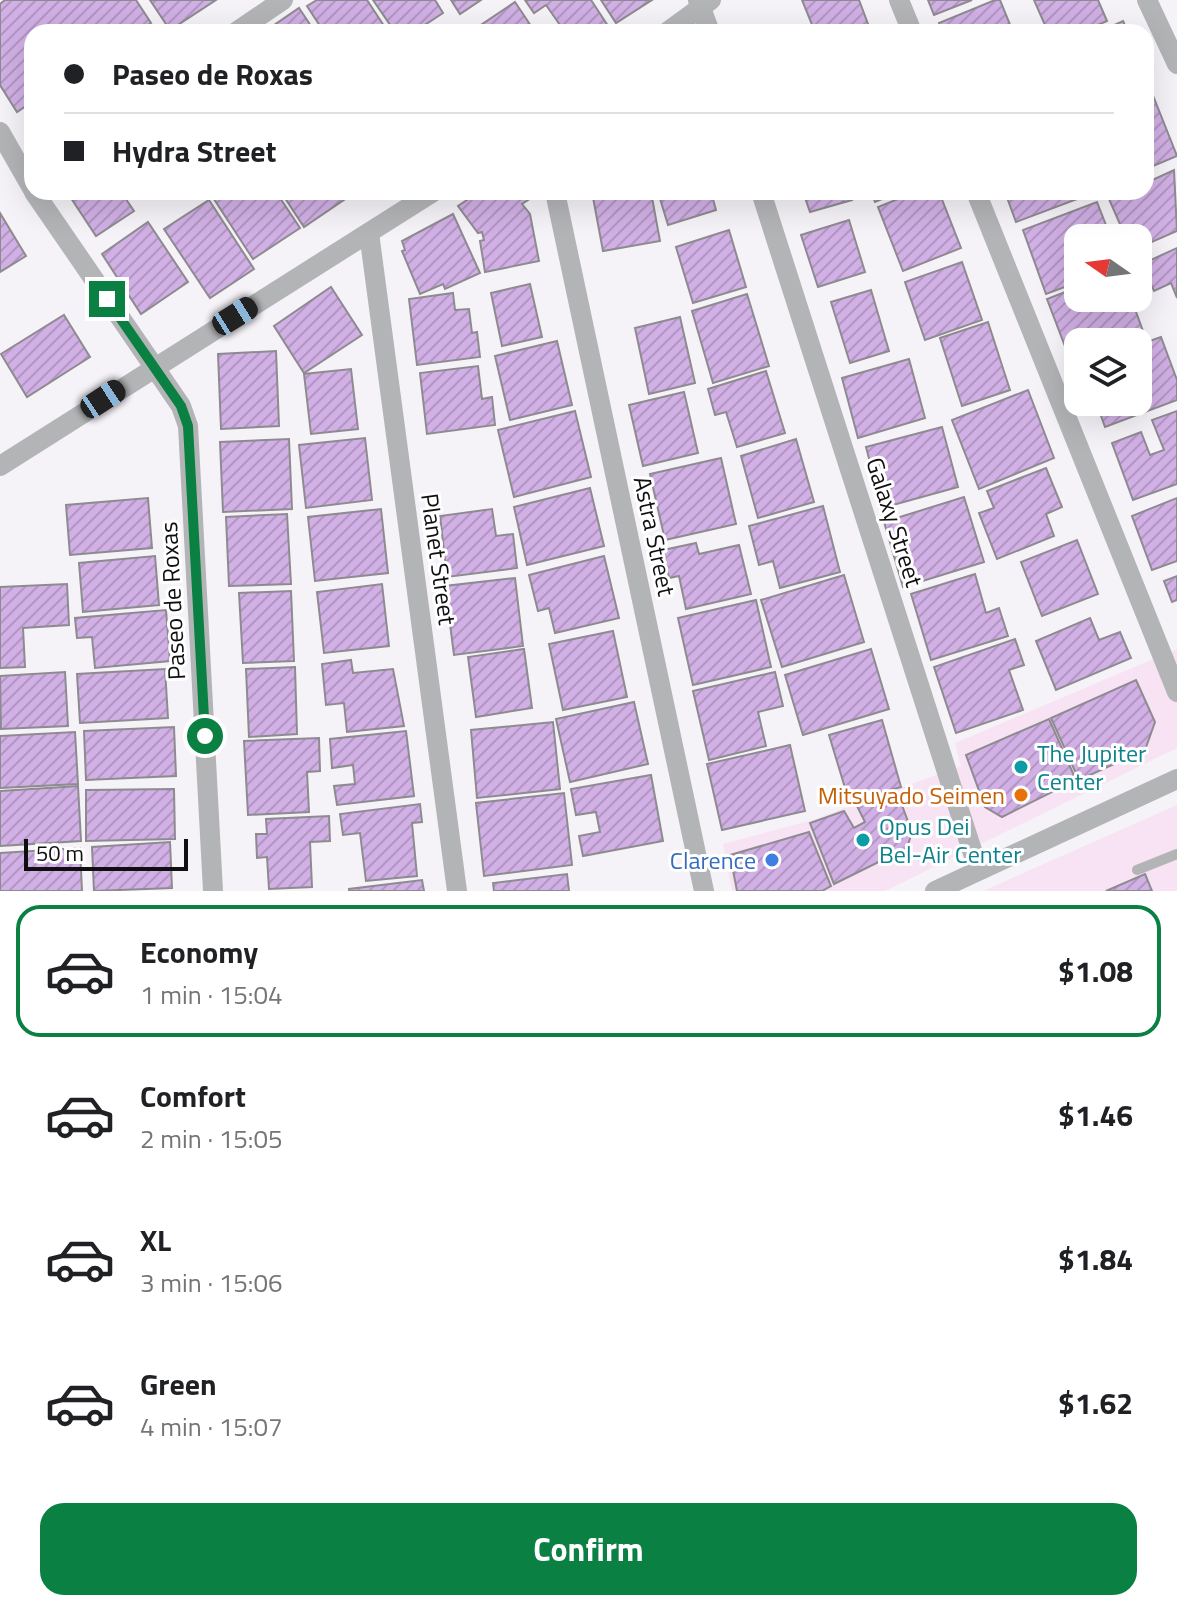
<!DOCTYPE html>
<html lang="en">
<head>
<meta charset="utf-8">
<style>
	body { margin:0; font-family:"Titillium Web",sans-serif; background:#f6f6f6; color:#202124; height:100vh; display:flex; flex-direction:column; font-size:30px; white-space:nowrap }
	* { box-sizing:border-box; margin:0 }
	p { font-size:26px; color:#757577 }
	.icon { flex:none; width:44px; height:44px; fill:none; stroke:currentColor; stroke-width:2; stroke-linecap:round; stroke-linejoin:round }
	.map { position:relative; height:891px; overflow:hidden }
	.panel { display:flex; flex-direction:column; background:#fff; flex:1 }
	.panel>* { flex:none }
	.top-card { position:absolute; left:24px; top:24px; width:1130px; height:176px; border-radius:24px; box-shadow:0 8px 32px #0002; display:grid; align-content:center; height:176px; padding:0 40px; background:#fff }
	.needle { width:52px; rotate:284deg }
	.fabs { position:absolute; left:1064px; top:224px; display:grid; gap:16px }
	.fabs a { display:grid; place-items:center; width:88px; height:88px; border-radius:16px; background:#fff; box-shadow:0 8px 32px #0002; font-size:40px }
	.scale { position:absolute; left:24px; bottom:20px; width:164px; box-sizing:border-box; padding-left:8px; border:4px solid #0f0e10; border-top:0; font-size:22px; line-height:28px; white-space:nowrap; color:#0f0e10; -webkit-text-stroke:6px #fff; paint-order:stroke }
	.end { position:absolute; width:36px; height:36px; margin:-18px; border:10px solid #0b8043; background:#fff; box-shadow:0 0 0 4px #fff }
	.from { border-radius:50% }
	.car { position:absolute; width:24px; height:48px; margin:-24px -12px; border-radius:10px; box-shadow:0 0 6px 2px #0007; background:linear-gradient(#222 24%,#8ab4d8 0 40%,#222 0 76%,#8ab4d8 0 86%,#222 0) }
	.top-card b { display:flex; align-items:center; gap:28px; height:76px; font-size:30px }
	.top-card b+b { border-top:2px solid #e0e0e0 }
	.top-card i { width:20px; height:20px; background:#202124 }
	ul { padding:14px 0 0; list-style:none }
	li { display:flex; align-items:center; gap:24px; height:132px; margin:0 16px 12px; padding:0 24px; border:4px solid transparent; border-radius:24px }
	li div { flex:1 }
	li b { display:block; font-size:30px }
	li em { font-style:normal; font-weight:700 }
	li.active { border-color:#0b8043 }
	li>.icon { width:72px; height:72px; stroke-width:1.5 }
	.action { display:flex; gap:16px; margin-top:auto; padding:16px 40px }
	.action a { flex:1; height:92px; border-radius:24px; background:#0b8043; color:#fff; font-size:32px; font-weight:700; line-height:92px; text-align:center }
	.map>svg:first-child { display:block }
	.commercial { fill:#f7e3f3 }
	.building { fill:url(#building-hatch); stroke:#8e8b90; stroke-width:2 }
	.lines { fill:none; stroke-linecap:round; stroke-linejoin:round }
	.service { stroke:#b3b4b6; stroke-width:10 }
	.minor { stroke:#b3b4b6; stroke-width:20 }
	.route { stroke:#0b8043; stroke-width:10 }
	.culture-dot { fill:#0f9aa8; stroke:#fff; stroke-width:3 }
	.food-dot { fill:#e8710a; stroke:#fff; stroke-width:3 }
	.shop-dot { fill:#3f7fe0; stroke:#fff; stroke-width:3 }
	.labels { text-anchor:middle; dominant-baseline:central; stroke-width:6; stroke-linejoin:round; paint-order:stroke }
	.street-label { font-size:24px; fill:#0f0e10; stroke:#fff }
	.culture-label { font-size:24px; fill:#0d838f; stroke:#fff; text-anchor:start }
	.food-label { font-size:24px; fill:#c56008; stroke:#fff; text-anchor:end }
	.shop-label { font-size:24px; fill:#366cbe; stroke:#fff; text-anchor:end }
</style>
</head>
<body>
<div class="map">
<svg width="1177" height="891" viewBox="0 0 1177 891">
	<defs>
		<pattern id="building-hatch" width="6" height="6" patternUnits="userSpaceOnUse" patternTransform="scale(2)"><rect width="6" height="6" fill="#d1b0e5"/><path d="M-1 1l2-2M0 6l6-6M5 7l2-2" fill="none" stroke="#b296c3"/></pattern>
	</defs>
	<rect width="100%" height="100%" fill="#f6f3f8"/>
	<g class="commercial">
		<path d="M1177,649V748L885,891H732L723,844L809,821L961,766L955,743Z"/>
		<path d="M1177,805V891H983Z"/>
	</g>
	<g class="building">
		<path d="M5,0H136L151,23L137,32H32V102L17,112L0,85V4Z"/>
		<path d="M150,0H216L170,30Z"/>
		<path d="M317,0H367L388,32H324L307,6Z"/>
		<path d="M373,0H435L443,13L414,32H395Z"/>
		<path d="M451,0H481L460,14Z"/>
		<path d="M525,0H591L612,32H549L560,25L546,5L534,13Z"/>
		<path d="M601,0H652L616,23Z"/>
		<path d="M802,0H859L871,32H815Z"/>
		<path d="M928,0H972L934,15Z"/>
		<path d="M995,0H1000L1013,32H942L939,23Z"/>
		<path d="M1034,0H1098L1107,21L1082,32H1048Z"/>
		<path d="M515,2L535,32H473L472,31Z"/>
		<path d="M299,8L315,32H264Z"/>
		<path d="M1123,21L1128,32H1099Z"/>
		<path d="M1152,93L1177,156L1146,169V96Z"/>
		<path d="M1174,170L1177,231L1138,248V238H1126L1109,199L1125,192H1146V183Z"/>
		<path d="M67,192H121L134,211L96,236Z"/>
		<path d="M276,192L300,228L253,259L210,193Z"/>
		<path d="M281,192H350L351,195L304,227Z"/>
		<path d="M479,192H522L528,200L522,204L530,214L539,261L485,272L480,241L484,240L482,232L478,233L458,206Z"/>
		<path d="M592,192H651L660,241L603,251Z"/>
		<path d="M658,192H711L716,210L668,225Z"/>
		<path d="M803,192H849L852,200L810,212Z"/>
		<path d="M871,192H899L875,202Z"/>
		<path d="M915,192H939L961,248L903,271L878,207Z"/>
		<path d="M1005,192H1093V193L1016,222Z"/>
		<path d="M209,200L254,269L210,298L164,229Z"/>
		<path d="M1097,202L1111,238H1078V282L1046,294L1023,230Z"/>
		<path d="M0,213L26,256L0,272Z"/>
		<path d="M453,214L480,273L445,289L443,284L420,294L402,251L405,250L402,241Z"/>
		<path d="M849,220L865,272L818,287L801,235Z"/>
		<path d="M148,222L188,282L141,314L102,254Z"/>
		<path d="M729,230L746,287L693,303L676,247Z"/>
		<path d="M1177,248V298L1171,283L1154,291L1142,264Z"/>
		<path d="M962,262L982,320L925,340L905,282Z"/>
		<path d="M530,284L542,337L502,346L491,293Z"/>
		<path d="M331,287L362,335L304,373L274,326Z"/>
		<path d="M1078,287V298H1131L1144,334L1124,342H1078V360L1071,362L1047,299Z"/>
		<path d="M871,290L889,351L850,363L831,302Z"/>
		<path d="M453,293L455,310L469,309L472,333L477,332L480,357L417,365L409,299Z"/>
		<path d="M747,294L769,366L713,383L692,311Z"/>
		<path d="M64,315L90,357L27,397L1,354Z"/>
		<path d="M680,317L695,383L649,394L635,328Z"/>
		<path d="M988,322L1010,390L962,406L940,338Z"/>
		<path d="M1161,337L1177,380V400L1105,427L1096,402H1138V345Z"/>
		<path d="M557,341L572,405L510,420L495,356Z"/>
		<path d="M276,351L279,426L221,429L218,354Z"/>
		<path d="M909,359L925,418L858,438L842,378Z"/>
		<path d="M478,366L482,399L492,397L495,425L427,434L420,373Z"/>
		<path d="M351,369L358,429L311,434L304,374Z"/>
		<path d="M766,371L785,433L737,447L726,412L715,415L708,389Z"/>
		<path d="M1028,390L1054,458L979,489L952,420Z"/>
		<path d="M684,392L698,453L643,466L629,405Z"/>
		<path d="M575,411L591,477L514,497L498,430Z"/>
		<path d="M1177,411V484L1133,500L1112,443L1141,432L1150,455L1164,450L1152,420Z"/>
		<path d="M942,427L958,487L882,508L866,447Z"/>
		<path d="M365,438L372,500L306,508L299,445Z"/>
		<path d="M289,439L292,509L223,512L220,442Z"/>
		<path d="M796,439L814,502L758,518L741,456Z"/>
		<path d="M721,458L736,524L665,540L650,474Z"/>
		<path d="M1046,468L1062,507L1046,514L1054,536L997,559L979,513L994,508L987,491Z"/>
		<path d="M590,488L604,546L527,565L514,507Z"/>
		<path d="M964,497L984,562L903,587L884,522Z"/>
		<path d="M148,498L152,548L70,555L66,505Z"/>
		<path d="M1177,498V561L1152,570L1132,516Z"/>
		<path d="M823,506L840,572L780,588L773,561L759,565L749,526Z"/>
		<path d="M381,509L388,573L315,581L308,517Z"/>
		<path d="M492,509L496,536L513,534L517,568L447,577L440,516Z"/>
		<path d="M287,514L291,584L229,586L226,517Z"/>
		<path d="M1077,540L1098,594L1042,616L1021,562Z"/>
		<path d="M696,543L699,554L739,545L751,594L686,609L679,576L669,578L663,550Z"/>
		<path d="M155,556L159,605L83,612L79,563Z"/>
		<path d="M604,556L619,618L555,633L549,608L538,611L529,575Z"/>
		<path d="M975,574L986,613L999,608L1008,636L931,660L911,594Z"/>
		<path d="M844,575L864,642L782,667L761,600Z"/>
		<path d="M1177,576V600L1172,602L1164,581Z"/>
		<path d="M515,578L523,646L454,655L445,586Z"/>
		<path d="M67,584L69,625L23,628L25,667L0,668V587Z"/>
		<path d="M382,584L389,646L324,653L317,592Z"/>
		<path d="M291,591L294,661L243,663L239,593Z"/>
		<path d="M756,600L771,667L693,685L678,618Z"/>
		<path d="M166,610L170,661L95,668L92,637L77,638L75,618Z"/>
		<path d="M1090,618L1099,640L1120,632L1131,658L1056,690L1036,641Z"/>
		<path d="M613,631L627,697L563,710L549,644Z"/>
		<path d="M1015,639L1024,665L1009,670L1023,710L956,733L934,667Z"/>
		<path d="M524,649L532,708L476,717L468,657Z"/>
		<path d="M871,649L889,709L803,735L785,675Z"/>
		<path d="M351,660L353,673L393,669L404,726L347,732L344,703L326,705L322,664Z"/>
		<path d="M295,667L297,734L249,737L246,669Z"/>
		<path d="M165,669L168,718L80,723L77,674Z"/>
		<path d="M65,672L68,726L1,729L0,676Z"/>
		<path d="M775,672L783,706L758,712L766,746L709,760L693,691Z"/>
		<path d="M1136,680L1155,722L1145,750L1079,780L1051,718Z"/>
		<path d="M634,702L648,764L570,782L556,719Z"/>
		<path d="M1049,719L1076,780L1002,817L985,807L966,755Z"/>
		<path d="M882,720L901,787L849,801L829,735Z"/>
		<path d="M553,722L560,789L477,798L471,730Z"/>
		<path d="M174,727L176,776L86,780L84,731Z"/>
		<path d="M406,731L414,796L337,805L334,786L355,784L353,765L332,768L330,739Z"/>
		<path d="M75,732L78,784L0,788V736Z"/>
		<path d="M319,738L320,771L307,772L309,812L248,815L244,741Z"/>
		<path d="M790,745L805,811L722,830L707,764Z"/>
		<path d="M651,775L663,841L583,856L579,836L600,832L596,812L576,815L571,789Z"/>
		<path d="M78,786L81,841L0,846V791Z"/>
		<path d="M174,789L175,839L86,841V790Z"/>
		<path d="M897,792L912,832L907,848L834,884L810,823L844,811L854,828L865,822L857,806Z"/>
		<path d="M564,793L572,865L484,876L476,803Z"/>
		<path d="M420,804L422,822L412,823L417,876L366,881L360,833L343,835L340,814Z"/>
		<path d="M329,816L330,841L310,842L312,887L269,889L267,857L257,858L256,834H267L266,819Z"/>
		<path d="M809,832L831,886L822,891H737L730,855Z"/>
		<path d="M170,842L172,888L94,891L92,847Z"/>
		<path d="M80,848L82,891H0V853Z"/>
		<path d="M567,874L569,891H494L493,883Z"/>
		<path d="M1145,874L1152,891H1106Z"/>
		<path d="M422,880L424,891H349V889Z"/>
	</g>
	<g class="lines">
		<path class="service" d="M1137,870L1177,854"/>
		<g class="minor">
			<path d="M698,0L710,32"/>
			<path d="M899,0L912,32"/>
			<path d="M1147,0L1177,64"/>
			<path d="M236,32L283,0"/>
			<path d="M667,32L711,0"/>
			<path d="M0,132L32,188"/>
			<path d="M34,192L181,406L188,426L213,891"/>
			<path d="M555,192L704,891"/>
			<path d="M761,192L978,869"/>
			<path d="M976,192L1177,692"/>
			<path d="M369,233L457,891"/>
			<path d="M0,466L433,192"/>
			<path d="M935,891L1177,779"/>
		</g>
	</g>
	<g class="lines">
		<path class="route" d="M107,299L181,406L188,426L205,736"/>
	</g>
	<g class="culture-dot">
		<circle cx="1021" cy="767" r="8"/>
		<circle cx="863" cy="840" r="8"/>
	</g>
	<circle class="food-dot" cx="1021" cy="795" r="8"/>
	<circle class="shop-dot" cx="772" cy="860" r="8"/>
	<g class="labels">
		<g class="street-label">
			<text transform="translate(895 522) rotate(72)">Galaxy Street</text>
			<text transform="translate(655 536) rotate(78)">Astra Street</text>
			<text transform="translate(439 559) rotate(82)">Planet Street</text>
			<text transform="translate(172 601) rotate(-93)">Paseo de Roxas</text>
		</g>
		<g class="culture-label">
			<text x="1037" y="753">The Jupiter<tspan x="1037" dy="28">Center</tspan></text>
			<text x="879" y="826">Opus Dei<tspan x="879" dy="28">Bel-Air Center</tspan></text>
		</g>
		<g class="food-label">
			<text x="1005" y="795">Mitsuyado Seimen</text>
		</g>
		<g class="shop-label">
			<text x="756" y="860">Clarence</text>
		</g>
	</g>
</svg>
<div class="fabs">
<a><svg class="needle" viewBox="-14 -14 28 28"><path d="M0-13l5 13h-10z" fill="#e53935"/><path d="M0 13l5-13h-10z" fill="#757577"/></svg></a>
<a><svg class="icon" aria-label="layers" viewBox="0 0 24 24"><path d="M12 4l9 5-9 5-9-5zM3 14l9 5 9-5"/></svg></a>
</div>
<div class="scale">50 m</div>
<i class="end from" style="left:205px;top:736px"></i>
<i class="end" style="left:107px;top:299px"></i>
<i class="car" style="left:235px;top:316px;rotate:58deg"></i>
<i class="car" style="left:103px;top:399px;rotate:57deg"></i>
<div class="top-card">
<b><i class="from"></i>Paseo de Roxas</b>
<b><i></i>Hydra Street</b>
</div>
</div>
<section class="panel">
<ul>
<li class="active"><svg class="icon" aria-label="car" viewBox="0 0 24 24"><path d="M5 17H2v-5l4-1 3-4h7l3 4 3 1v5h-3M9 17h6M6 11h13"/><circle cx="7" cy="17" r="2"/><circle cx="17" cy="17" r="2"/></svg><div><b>Economy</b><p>1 min · 15:04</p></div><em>$1.08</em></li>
<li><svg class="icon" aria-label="car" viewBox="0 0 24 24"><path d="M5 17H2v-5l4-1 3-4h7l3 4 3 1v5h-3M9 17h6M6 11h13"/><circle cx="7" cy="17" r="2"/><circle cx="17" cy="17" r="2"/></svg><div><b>Comfort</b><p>2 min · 15:05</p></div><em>$1.46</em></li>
<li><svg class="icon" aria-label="car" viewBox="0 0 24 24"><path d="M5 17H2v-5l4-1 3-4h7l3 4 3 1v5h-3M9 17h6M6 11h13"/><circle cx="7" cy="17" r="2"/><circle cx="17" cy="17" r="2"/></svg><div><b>XL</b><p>3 min · 15:06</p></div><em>$1.84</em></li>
<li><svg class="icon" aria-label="car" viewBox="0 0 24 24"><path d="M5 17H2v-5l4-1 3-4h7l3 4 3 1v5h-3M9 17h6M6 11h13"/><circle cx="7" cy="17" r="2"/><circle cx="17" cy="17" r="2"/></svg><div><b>Green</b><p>4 min · 15:07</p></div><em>$1.62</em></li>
</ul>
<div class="action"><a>Confirm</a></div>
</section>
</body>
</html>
